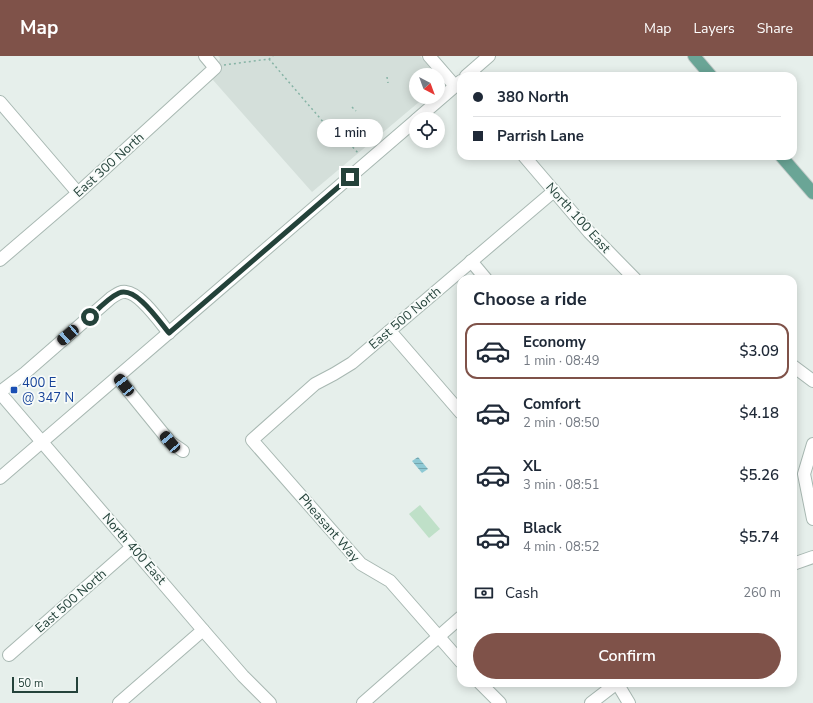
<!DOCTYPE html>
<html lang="en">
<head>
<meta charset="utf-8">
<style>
	body { margin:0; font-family:"Nunito Sans",sans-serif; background:#f6f6f7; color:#1f2937; height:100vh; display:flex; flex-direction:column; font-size:15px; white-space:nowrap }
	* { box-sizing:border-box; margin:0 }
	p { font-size:13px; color:#747a83 }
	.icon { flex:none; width:22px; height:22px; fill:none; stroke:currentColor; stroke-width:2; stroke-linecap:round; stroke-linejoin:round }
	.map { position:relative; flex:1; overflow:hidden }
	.sheet { position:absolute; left:457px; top:219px; width:340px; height:412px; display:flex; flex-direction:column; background:#fff; border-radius:12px; box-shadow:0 2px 10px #0003 }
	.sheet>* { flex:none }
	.banner { position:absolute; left:457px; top:16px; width:340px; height:88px; border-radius:12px; box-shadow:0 2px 10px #0003; display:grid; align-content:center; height:88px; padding:0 16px; background:#fff }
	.needle { width:26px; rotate:139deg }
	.tools { position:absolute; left:409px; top:12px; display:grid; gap:8px }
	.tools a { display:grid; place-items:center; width:36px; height:36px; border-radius:50%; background:#fff; box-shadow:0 2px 10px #0003; font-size:20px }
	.scale { position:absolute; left:12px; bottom:10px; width:66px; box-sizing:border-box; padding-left:4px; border:2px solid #24423a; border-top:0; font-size:11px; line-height:14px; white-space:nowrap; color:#24423a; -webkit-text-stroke:3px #f7fbf9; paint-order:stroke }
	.end { position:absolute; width:18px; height:18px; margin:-9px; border:5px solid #24423a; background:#fff; box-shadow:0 0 0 2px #fff }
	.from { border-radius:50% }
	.bubble { position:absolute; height:28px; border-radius:14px; background:#fff; box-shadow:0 2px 10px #0003; font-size:13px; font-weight:600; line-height:28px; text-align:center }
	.car { position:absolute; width:12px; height:24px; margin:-12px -6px; border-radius:5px; box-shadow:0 0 3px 1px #0007; background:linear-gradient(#222 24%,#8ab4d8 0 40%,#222 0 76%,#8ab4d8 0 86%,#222 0) }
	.banner b { display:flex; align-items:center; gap:14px; height:38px; font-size:15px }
	.banner b+b { border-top:1px solid #e0e1e3 }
	.banner i { width:10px; height:10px; background:#1f2937 }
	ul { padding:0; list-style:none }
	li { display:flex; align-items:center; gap:12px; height:56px; margin:0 8px 6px; padding:0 8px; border:2px solid transparent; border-radius:12px }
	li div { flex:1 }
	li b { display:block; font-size:15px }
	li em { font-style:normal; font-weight:600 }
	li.current { border-color:#7f5249 }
	li>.icon { width:36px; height:36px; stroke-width:1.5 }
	h2 { padding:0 16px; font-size:18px; line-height:48px }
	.pay { display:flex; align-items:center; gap:10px; height:44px; padding:0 16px; font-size:15px }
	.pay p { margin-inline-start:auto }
	.primary-button { display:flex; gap:8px; margin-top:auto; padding:8px 16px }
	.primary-button a { flex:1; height:46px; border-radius:24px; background:#7f5249; color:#fff; font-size:16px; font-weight:600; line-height:46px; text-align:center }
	header { display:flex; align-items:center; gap:24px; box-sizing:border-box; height:56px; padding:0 20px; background:#7f5249; color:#fff }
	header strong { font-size:19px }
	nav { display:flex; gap:22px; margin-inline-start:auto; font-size:14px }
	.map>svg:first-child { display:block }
	.built { fill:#d4dfda }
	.park { fill:#bfe0c8 }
	.water { fill:url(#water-rules) }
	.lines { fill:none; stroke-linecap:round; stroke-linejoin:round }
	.minor-casing { stroke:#a8b8b2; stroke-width:14 }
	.major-casing { stroke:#c2cac8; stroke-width:14 }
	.path { stroke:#86b3a5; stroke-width:1.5; stroke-dasharray:2 3; stroke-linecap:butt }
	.minor { stroke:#fff; stroke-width:12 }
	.major { stroke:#6aa596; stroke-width:12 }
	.route { stroke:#24423a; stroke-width:5 }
	.transit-dot { fill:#1a4fb4; stroke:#f7fbf9; stroke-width:1.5 }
	.labels { text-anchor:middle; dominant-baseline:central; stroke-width:3.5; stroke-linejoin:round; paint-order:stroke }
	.street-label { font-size:13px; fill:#24423a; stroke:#f7fbf9 }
	.transit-label { font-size:13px; fill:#164399; stroke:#f7fbf9; text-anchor:start }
</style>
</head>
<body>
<header>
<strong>Map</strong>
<nav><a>Map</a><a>Layers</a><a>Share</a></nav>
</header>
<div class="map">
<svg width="813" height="647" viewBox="0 0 813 647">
	<defs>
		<pattern id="water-rules" width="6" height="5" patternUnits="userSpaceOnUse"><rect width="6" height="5" fill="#8ec9d4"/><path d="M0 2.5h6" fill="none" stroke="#74a5ad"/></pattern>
	</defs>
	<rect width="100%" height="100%" fill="#e6efeb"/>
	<path class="built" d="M218,0H420L437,19H416V41H425L312,136L213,24L220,2Z"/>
	<path class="park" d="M420,449L440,473L429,482L409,458Z"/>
	<path class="water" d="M418,401L428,413L422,417L412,405Z"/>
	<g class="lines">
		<defs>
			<g id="minor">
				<path d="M429,0L455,30"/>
				<path d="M466,20L489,0"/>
				<path d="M0,46L78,137"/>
				<path d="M417,63L461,25"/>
				<path d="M524,100L589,176L635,223"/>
				<path d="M0,204L78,137L215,12L205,0"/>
				<path d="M471,205L486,223"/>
				<path d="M390,275L461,357"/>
				<path d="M793,310L813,325"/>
				<path d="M118,322L170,386L183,395"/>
				<path d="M0,336L25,317L111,242C116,239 120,235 126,236C140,237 160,266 169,277"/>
				<path d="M0,337L203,574L243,620L270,647"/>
				<path d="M813,388L804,418L813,463"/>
				<path d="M0,422L416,64"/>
				<path d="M793,508L813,501"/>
				<path d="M9,599L132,491"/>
				<path d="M461,606L390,525L361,508L252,384L315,328L334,318L352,307L554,135"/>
				<path d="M480,627L500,647"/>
				<path d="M617,627L629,647"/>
				<path d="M119,647L203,574"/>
				<path d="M363,647L461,561"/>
				<path d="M591,647L617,627"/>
			</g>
			<g id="major">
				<path d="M694,0L711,20"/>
				<path d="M781,100L813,137"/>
			</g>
		</defs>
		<use href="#minor" class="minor-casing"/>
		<use href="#major" class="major-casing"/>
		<g class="path">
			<path d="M269,3L331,75L336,73L359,98"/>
			<path d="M224,9L269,3L273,0"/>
			<path d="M387,21L388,27"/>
			<path d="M352,51L356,55"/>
		</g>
		<use href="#minor" class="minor"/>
		<use href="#major" class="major"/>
	</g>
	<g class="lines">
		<path class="route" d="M90,261C98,253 108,242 119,237C136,230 159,265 169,277L350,121"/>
	</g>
	<rect class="transit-dot" x="10" y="330" width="8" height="8" rx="2"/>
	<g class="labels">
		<g class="street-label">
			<text transform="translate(109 109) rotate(-42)">East 300 North</text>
			<text transform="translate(578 162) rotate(48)">North 100 East</text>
			<text transform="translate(405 262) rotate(-40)">East 500 North</text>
			<text transform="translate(329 472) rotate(49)">Pheasant Way</text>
			<text transform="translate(134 493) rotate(49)">North 400 East</text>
			<text transform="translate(71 545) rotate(-41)">East 500 North</text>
		</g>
		<g class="transit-label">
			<text x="22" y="327">400 E<tspan x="22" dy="15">@ 347 N</tspan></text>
		</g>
	</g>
</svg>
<div class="tools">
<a><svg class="needle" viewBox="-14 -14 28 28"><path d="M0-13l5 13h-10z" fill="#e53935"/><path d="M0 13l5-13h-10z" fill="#747a83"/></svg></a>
<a><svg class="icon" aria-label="locate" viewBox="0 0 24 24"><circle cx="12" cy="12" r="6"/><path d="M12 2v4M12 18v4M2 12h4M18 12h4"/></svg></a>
</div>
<div class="scale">50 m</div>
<i class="end from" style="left:90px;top:261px"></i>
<i class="end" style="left:350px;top:121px"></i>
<div class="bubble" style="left:317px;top:63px;width:66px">1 min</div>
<i class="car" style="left:68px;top:279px;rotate:229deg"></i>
<i class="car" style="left:124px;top:329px;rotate:322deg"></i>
<i class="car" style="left:170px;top:386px;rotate:320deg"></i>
<div class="banner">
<b><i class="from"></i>380 North</b>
<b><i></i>Parrish Lane</b>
</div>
<section class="sheet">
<h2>Choose a ride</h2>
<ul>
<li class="current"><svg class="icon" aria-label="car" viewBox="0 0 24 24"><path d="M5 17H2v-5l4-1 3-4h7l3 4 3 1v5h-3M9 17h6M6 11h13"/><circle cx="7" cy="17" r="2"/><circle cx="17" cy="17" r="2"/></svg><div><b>Economy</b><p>1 min · 08:49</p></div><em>$3.09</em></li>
<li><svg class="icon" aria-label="car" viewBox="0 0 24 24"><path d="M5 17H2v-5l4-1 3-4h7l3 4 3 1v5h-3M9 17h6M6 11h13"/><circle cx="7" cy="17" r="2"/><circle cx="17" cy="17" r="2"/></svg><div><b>Comfort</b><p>2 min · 08:50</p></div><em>$4.18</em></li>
<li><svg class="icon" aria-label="car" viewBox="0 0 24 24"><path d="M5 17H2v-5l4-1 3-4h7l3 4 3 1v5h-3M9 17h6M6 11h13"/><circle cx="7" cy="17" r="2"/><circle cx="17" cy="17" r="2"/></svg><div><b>XL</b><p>3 min · 08:51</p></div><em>$5.26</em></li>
<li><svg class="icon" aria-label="car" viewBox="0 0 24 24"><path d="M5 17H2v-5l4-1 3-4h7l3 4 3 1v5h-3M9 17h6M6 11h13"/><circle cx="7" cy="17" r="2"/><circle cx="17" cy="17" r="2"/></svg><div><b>Black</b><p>4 min · 08:52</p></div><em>$5.74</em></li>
</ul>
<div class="pay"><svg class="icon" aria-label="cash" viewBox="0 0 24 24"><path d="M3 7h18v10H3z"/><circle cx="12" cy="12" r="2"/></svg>Cash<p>260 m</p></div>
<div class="primary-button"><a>Confirm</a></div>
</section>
</div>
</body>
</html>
